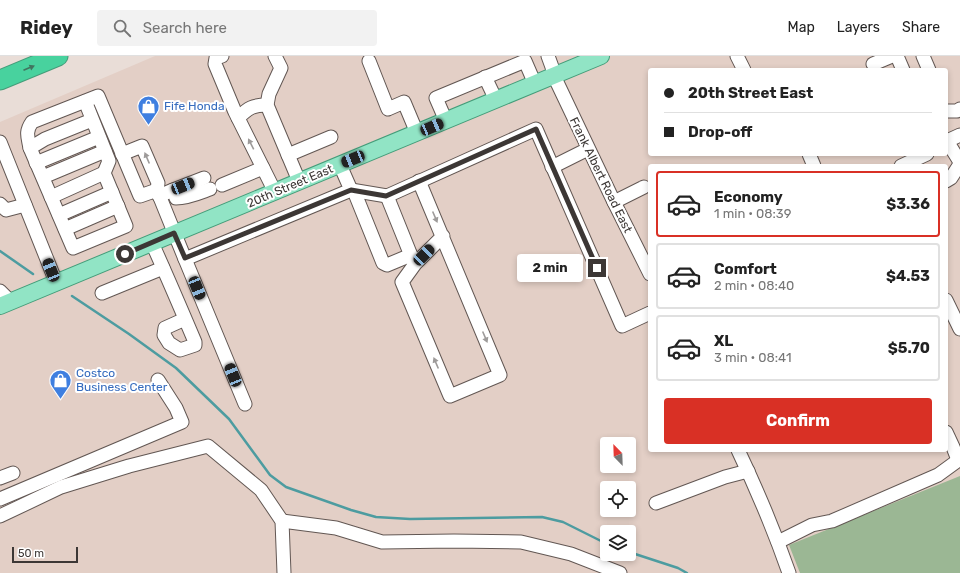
<!DOCTYPE html>
<html lang="en">
<head>
<meta charset="utf-8">
<style>
	body { margin:0; font-family:Rubik,sans-serif; background:#f2f2f2; color:#222; height:100vh; display:flex; flex-direction:column; font-size:15px; white-space:nowrap }
	* { box-sizing:border-box; margin:0 }
	p { font-size:13px; color:#767676 }
	.icon { flex:none; width:22px; height:22px; fill:none; stroke:currentColor; stroke-width:2; stroke-linecap:round; stroke-linejoin:round }
	.map { position:relative; flex:1; overflow:hidden }
	.side { position:absolute; left:648px; top:108px; width:300px; height:288px; display:flex; flex-direction:column; background:#fff; border-radius:4px; box-shadow:0 2px 6px #0003 }
	.side>* { flex:none }
	.hud { position:absolute; left:648px; top:12px; width:300px; height:88px; border-radius:4px; box-shadow:0 2px 6px #0003; display:grid; align-content:center; height:88px; padding:0 16px; background:#fff }
	.needle { width:26px; rotate:337deg }
	.controls { position:absolute; left:600px; top:381px; display:grid; gap:8px }
	.controls a { display:grid; place-items:center; width:36px; height:36px; border-radius:4px; background:#fff; box-shadow:0 2px 6px #0003; font-size:20px }
	.scale { position:absolute; left:12px; bottom:10px; width:66px; box-sizing:border-box; padding-left:4px; border:2px solid #3c3735; border-top:0; font-size:11px; line-height:14px; white-space:nowrap; color:#3c3735; -webkit-text-stroke:3px #fff; paint-order:stroke }
	.end { position:absolute; width:18px; height:18px; margin:-9px; border:5px solid #3c3735; background:#fff; box-shadow:0 0 0 2px #fff }
	.from { border-radius:50% }
	.bubble { position:absolute; height:28px; border-radius:4px; background:#fff; box-shadow:0 2px 6px #0003; font-size:13px; font-weight:700; line-height:28px; text-align:center }
	.car { position:absolute; width:12px; height:24px; margin:-12px -6px; border-radius:5px; box-shadow:0 0 3px 1px #0007; background:linear-gradient(#222 24%,#8ab4d8 0 40%,#222 0 76%,#8ab4d8 0 86%,#222 0) }
	.hud b { display:flex; align-items:center; gap:14px; height:38px; font-size:15px }
	.hud b+b { border-top:1px solid #e0e0e0 }
	.hud i { width:10px; height:10px; background:#222 }
	ul { padding:7px 0 0; list-style:none }
	li { display:flex; align-items:center; gap:12px; height:66px; margin:0 8px 6px; padding:0 8px; border:2px solid #e0e0e0; border-radius:4px }
	li div { flex:1 }
	li b { display:block; font-size:15px }
	li em { font-style:normal; font-weight:700 }
	li.selected { border-color:#d93025 }
	li>.icon { width:36px; height:36px; stroke-width:1.5 }
	.button { display:flex; gap:8px; margin-top:auto; padding:8px 16px }
	.button a { flex:1; height:46px; border-radius:4px; background:#d93025; color:#fff; font-size:16px; font-weight:700; line-height:46px; text-align:center }
	header { display:flex; align-items:center; gap:24px; box-sizing:border-box; height:56px; padding:0 20px; background:#fff; border-bottom:1px solid #e0e0e0 }
	header strong { font-size:19px }
	nav { display:flex; gap:22px; margin-inline-start:auto; font-size:14px }
	.search { width:280px; height:36px; background:#f2f2f2; display:flex; align-items:center; gap:10px; box-sizing:border-box; padding:0 14px; border-radius:4px; color:#767676; font-size:15px }
	.map>svg:first-child { display:block }
	.built { fill:#e3cfc6; fill-rule:evenodd }
	.green { fill:#9bb794 }
	.lines { fill:none; stroke-linecap:round; stroke-linejoin:round }
	.stream { stroke:#4d9ca0; stroke-width:2.5 }
	.minor-casing { stroke:#625753; stroke-width:15 }
	.major-casing { stroke:#449c79; stroke-width:18 }
	.highway-casing { stroke:#449c79; stroke-width:21 }
	.minor { stroke:#fff; stroke-width:13 }
	.major { stroke:#91e4c5; stroke-width:16 }
	.highway { stroke:#48d29e; stroke-width:19 }
	.oneway { fill:#41755f }
	.oneway2 { fill:#9e9b9a }
	.route { stroke:#3c3735; stroke-width:5 }
	.labels { text-anchor:middle; dominant-baseline:central; stroke-width:4; stroke-linejoin:round; paint-order:stroke }
	.shop-label { font-size:12px; fill:#366cbe; stroke:#fff; text-anchor:start }
	.street-label { font-size:12px; fill:#3c3735; stroke:#fff }
</style>
</head>
<body>
<header>
<strong>Ridey</strong>
<div class="search"><svg class="icon" aria-label="search" viewBox="0 0 24 24"><circle cx="10" cy="10" r="6"/><path d="M15 15l6 6"/></svg>Search here</div>
<nav><a>Map</a><a>Layers</a><a>Share</a></nav>
</header>
<div class="map">
<svg width="960" height="517" viewBox="0 0 960 517">
	<rect width="100%" height="100%" fill="#e9ddd7"/>
	<path class="built" d="M155,0H960V517H0V66ZM650,14H946V98H650ZM650,110H946V394H650ZM607,388H629V410H607ZM607,432H629V454H607ZM607,476H629V498H607Z"/>
	<path class="green" d="M960,420V517H800L789,489Z"/>
	<g class="lines">
		<g class="stream">
			<path d="M0,195L33,218"/>
			<path d="M72,240L129,278L176,312L229,363L270,419L286,431L351,454L376,461L410,463L542,461L563,466L607,488"/>
			<path d="M629,496L678,512L687,517"/>
		</g>
		<defs>
			<g id="minor">
				<path d="M222,0L216,2L215,8L235,56L275,136"/>
				<path d="M275,0L281,12L269,38L267,49L299,125"/>
				<path d="M548,0L552,11L554,20L614,146L650,218"/>
				<path d="M737,0L744,14"/>
				<path d="M897,0L903,14"/>
				<path d="M923,0L929,14"/>
				<path d="M369,5L388,53L404,46L417,77"/>
				<path d="M873,8L892,0"/>
				<path d="M485,21L496,44"/>
				<path d="M85,45L109,105L104,117L126,170L73,192L30,92C28,81 25,76 32,66L98,40L140,140L157,134"/>
				<path d="M946,55H957L960,53"/>
				<path d="M238,62C248,52 253,49 267,49"/>
				<path d="M446,65L436,42L525,5L535,28"/>
				<path d="M946,84L947,85L960,79"/>
				<path d="M0,86L56,226"/>
				<path d="M946,86L947,85L960,106"/>
				<path d="M30,92L45,83L92,64"/>
				<path d="M122,98L142,90L158,127L157,134L185,203L351,134L340,109"/>
				<path d="M809,98L814,110"/>
				<path d="M288,99L331,81"/>
				<path d="M36,107L99,81"/>
				<path d="M901,110L927,98"/>
				<path d="M552,111L588,93"/>
				<path d="M43,121L105,95"/>
				<path d="M419,125L500,319L450,340L402,226L415,208L443,180"/>
				<path d="M946,125L951,122L960,108"/>
				<path d="M222,129L263,112"/>
				<path d="M173,134L204,122"/>
				<path d="M351,134L387,140L536,73L622,270L650,257"/>
				<path d="M354,135L383,207L387,209L411,199"/>
				<path d="M159,140L173,134L176,142C188,142 199,137 210,133"/>
				<path d="M387,140L414,207"/>
				<path d="M51,141L104,117"/>
				<path d="M614,146L644,131"/>
				<path d="M0,148L6,154L25,149"/>
				<path d="M59,159L112,136"/>
				<path d="M65,173L118,150"/>
				<path d="M152,187C167,220 181,253 195,286V289L180,294L169,287L164,279L165,272L185,263"/>
				<path d="M185,203L245,348"/>
				<path d="M0,235L10,245"/>
				<path d="M102,237L163,212"/>
				<path d="M946,244L960,273"/>
				<path d="M946,376L953,391L958,404"/>
				<path d="M738,394C757,434 774,474 789,517"/>
				<path d="M0,422L13,417"/>
				<path d="M0,443L182,366L176,352L158,324"/>
				<path d="M656,447L725,421L748,415"/>
				<path d="M0,460L61,431L129,410L208,390L261,434L282,465L284,517"/>
				<path d="M282,465L336,472L382,486L454,485L521,486L571,498L620,517"/>
				<path d="M778,486L812,469L832,465L938,419L960,403"/>
			</g>
			<path id="major" d="M0,250L601,0"/>
			<path id="highway" d="M0,24L58,0"/>
		</defs>
		<use href="#minor" class="minor-casing"/>
		<use href="#major" class="major-casing"/>
		<use href="#highway" class="highway-casing"/>
		<use href="#minor" class="minor"/>
		<use href="#major" class="major"/>
		<use href="#highway" class="highway"/>
	</g>
	<defs><path id="oneway-solid" d="M-6-.8H1V-3.2L6.5 0L1 3.2V.8H-6Z"/></defs>
	<use class="oneway" href="#oneway-solid" transform="translate(29 12) rotate(-23)"/>
	<g class="oneway2">
		<use href="#oneway-solid" transform="translate(251 88) rotate(-117)"/>
		<use href="#oneway-solid" transform="translate(147 102) rotate(-113)"/>
		<use href="#oneway-solid" transform="translate(435 161) rotate(67)"/>
		<use href="#oneway-solid" transform="translate(485 281) rotate(67)"/>
		<use href="#oneway-solid" transform="translate(436 307) rotate(-113)"/>
	</g>
	<g class="lines">
		<path class="route" d="M125,198L174,177L185,202L351,134L386,140L536,73L597,212"/>
	</g>
	<defs>
		<symbol id="shop-pin" viewBox="-11 -11 22 30"><path d="M0 17L-7.5 6A9.5 9.5 0 1 1 7.5 6Z" fill="#3f7fe0" stroke="#fff"/><path d="M-5-2.5h2.3a2.7 3.5 0 0 1 5.4 0H5L5.5 6h-11ZM-1.5-2.5h3a1.5 2.3 0 0 0-3 0Z" fill="#fff"/></symbol>
	</defs>
	<g fill-rule="evenodd">
		<use href="#shop-pin" x="136" y="38" width="25" height="34"/>
		<use href="#shop-pin" x="48" y="312" width="25" height="34"/>
	</g>
	<g class="labels">
		<g class="shop-label">
			<text x="164" y="50">Fife Honda</text>
			<text x="76" y="317">Costco<tspan x="76" dy="14">Business Center</tspan></text>
		</g>
		<g class="street-label">
			<text transform="translate(601 119) rotate(64)">Frank Albert Road East</text>
			<text transform="translate(290 130) rotate(-23)">20th Street East</text>
		</g>
	</g>
</svg>
<div class="controls">
<a><svg class="needle" viewBox="-14 -14 28 28"><path d="M0-13l5 13h-10z" fill="#e53935"/><path d="M0 13l5-13h-10z" fill="#767676"/></svg></a>
<a><svg class="icon" aria-label="locate" viewBox="0 0 24 24"><circle cx="12" cy="12" r="6"/><path d="M12 2v4M12 18v4M2 12h4M18 12h4"/></svg></a>
<a><svg class="icon" aria-label="layers" viewBox="0 0 24 24"><path d="M12 4l9 5-9 5-9-5zM3 14l9 5 9-5"/></svg></a>
</div>
<div class="scale">50 m</div>
<i class="end from" style="left:125px;top:198px"></i>
<i class="end" style="left:597px;top:212px"></i>
<div class="bubble" style="left:517px;top:198px;width:66px">2 min</div>
<i class="car" style="left:432px;top:71px;rotate:67deg"></i>
<i class="car" style="left:353px;top:103px;rotate:248deg"></i>
<i class="car" style="left:183px;top:130px;rotate:68deg"></i>
<i class="car" style="left:424px;top:199px;rotate:45deg"></i>
<i class="car" style="left:51px;top:214px;rotate:338deg"></i>
<i class="car" style="left:197px;top:232px;rotate:158deg"></i>
<i class="car" style="left:233px;top:319px;rotate:338deg"></i>
<div class="hud">
<b><i class="from"></i>20th Street East</b>
<b><i></i>Drop-off</b>
</div>
<section class="side">
<ul>
<li class="selected"><svg class="icon" aria-label="car" viewBox="0 0 24 24"><path d="M5 17H2v-5l4-1 3-4h7l3 4 3 1v5h-3M9 17h6M6 11h13"/><circle cx="7" cy="17" r="2"/><circle cx="17" cy="17" r="2"/></svg><div><b>Economy</b><p>1 min · 08:39</p></div><em>$3.36</em></li>
<li><svg class="icon" aria-label="car" viewBox="0 0 24 24"><path d="M5 17H2v-5l4-1 3-4h7l3 4 3 1v5h-3M9 17h6M6 11h13"/><circle cx="7" cy="17" r="2"/><circle cx="17" cy="17" r="2"/></svg><div><b>Comfort</b><p>2 min · 08:40</p></div><em>$4.53</em></li>
<li><svg class="icon" aria-label="car" viewBox="0 0 24 24"><path d="M5 17H2v-5l4-1 3-4h7l3 4 3 1v5h-3M9 17h6M6 11h13"/><circle cx="7" cy="17" r="2"/><circle cx="17" cy="17" r="2"/></svg><div><b>XL</b><p>3 min · 08:41</p></div><em>$5.70</em></li>
</ul>
<div class="button"><a>Confirm</a></div>
</section>
</div>
</body>
</html>
